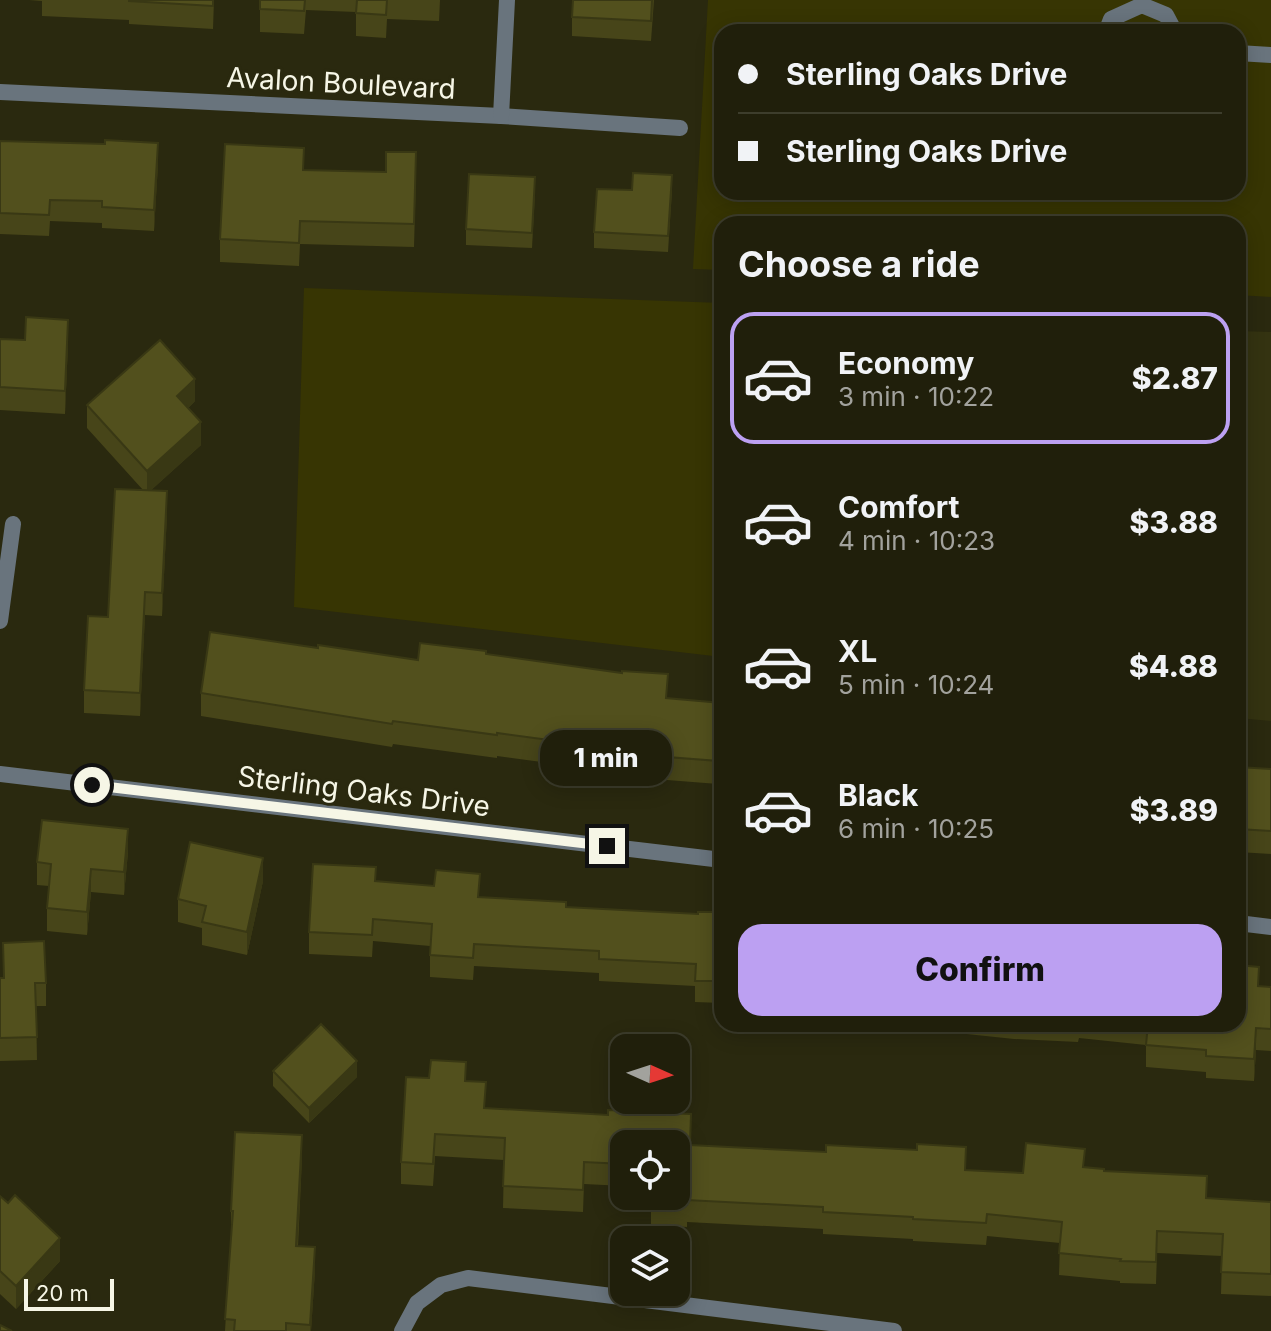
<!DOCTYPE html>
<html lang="en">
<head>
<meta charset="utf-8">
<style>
	body { margin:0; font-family:Inter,sans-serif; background:#282714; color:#f1f3f6; height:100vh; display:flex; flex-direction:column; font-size:30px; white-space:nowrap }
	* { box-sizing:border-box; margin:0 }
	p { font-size:26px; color:#a2a29d }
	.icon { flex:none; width:44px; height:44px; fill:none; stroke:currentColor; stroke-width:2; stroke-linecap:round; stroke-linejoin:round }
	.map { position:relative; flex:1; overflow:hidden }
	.details { position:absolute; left:714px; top:216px; width:532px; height:816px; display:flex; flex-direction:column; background:#201f0b; border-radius:24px; box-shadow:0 4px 20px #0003,0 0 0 2px #3d3d2c }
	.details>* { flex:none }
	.guide { position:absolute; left:714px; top:24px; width:532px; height:176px; border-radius:24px; box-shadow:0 4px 20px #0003,0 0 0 2px #3d3d2c; display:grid; align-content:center; height:176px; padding:0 24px; background:#201f0b }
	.needle { width:52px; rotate:93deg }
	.tools { position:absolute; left:610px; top:1034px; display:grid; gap:16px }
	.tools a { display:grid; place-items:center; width:80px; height:80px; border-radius:16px; background:#201f0b; box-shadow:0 4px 20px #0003,0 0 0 2px #3d3d2c; font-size:40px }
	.scale { position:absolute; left:24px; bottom:20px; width:90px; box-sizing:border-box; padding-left:8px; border:4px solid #f6f6e6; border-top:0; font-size:22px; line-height:28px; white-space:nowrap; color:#f6f6e6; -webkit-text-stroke:6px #2a290f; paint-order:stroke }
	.end { position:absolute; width:36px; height:36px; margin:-18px; border:10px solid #f6f6e6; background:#111; box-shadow:0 0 0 4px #111 }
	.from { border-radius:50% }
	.bubble { position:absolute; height:56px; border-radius:24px; background:#201f0b; box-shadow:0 4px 20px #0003,0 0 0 2px #3d3d2c; font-size:26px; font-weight:800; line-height:56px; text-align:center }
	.guide b { display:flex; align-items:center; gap:28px; height:76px; font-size:30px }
	.guide b+b { border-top:2px solid #3d3d2c }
	.guide i { width:20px; height:20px; background:#f1f3f6 }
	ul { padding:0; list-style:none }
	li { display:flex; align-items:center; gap:24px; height:132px; margin:0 16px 12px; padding:0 8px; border:4px solid transparent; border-radius:24px }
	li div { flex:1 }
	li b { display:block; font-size:30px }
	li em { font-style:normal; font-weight:800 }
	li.active { border-color:#bca0f2 }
	li>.icon { width:72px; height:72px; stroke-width:1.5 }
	h2 { padding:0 24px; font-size:36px; line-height:96px }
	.cta { display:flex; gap:16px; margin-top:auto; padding:16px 24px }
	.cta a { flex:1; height:92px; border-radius:24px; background:#bca0f2; color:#111; font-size:32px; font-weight:800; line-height:92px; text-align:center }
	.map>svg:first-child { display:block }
	.built { fill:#343311 }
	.green { fill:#373503; fill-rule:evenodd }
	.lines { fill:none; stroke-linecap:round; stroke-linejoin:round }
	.service { stroke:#69747d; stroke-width:16 }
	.minor { stroke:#69747d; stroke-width:16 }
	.wall { fill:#474519 }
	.shaded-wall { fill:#393814 }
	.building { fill:#52501d; stroke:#393814; stroke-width:2 }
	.route { stroke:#f6f6e6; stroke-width:10 }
	.labels { text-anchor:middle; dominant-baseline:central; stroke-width:6; stroke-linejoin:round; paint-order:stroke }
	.street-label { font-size:28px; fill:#f6f6e6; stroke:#2a290f }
</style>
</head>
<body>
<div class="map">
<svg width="1271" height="1331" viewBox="0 0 1271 1331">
	<rect width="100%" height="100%" fill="#2a290f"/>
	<path class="built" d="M1238,331L1271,332V721L1238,718Z"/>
	<g class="green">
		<path d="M708,0H1271V297L1238,295V224H722V270L693,269ZM722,32H1238V192H722Z"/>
		<path d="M304,288L722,303V657L294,607Z"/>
	</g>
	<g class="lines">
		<g class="service">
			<path d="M1106,32L1111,19L1142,5L1166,15L1175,32"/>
			<path d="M1238,53L1271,55"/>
		</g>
		<g class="minor">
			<path d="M0,92L501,116L680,128"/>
			<path d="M501,116L507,0"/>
			<path d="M0,621L13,524"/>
			<path d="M0,774L722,860"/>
			<path d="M1238,923L1271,927"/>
			<path d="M402,1331L417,1303L441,1285L468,1278L894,1331"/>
		</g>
	</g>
	<g class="wall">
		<path d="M29,0H214L213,29L129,24V20L42,16V1Z"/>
		<path d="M260,0H440L439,21L387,19L386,38L356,36V12L306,10L304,34L260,32Z"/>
		<path d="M654,0L651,41L572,36V17Z"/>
		<path d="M0,141L158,164L154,231L102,228V223L50,221L49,236L0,234Z"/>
		<path d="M304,170L416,175L414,247L300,244L299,266L220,262V239Z"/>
		<path d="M632,190H672L668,252L594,248V232Z"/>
		<path d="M535,193L532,248L466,245V229Z"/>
		<path d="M0,339L68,343L65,414L0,410Z"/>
		<path d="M195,401L188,408L201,445L151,490L167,514L162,616L145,615L140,716L84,713V690L108,617L143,490L87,428V405Z"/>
		<path d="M318,648L418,660L486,655L668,698L722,703V787H718V784L616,776V772L497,756V758L393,744L392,747L201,716V693Z"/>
		<path d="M1238,767L1271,769V854L1238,852Z"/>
		<path d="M128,852L124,895L91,892L87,935L47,931V908L49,886L37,885V862Z"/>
		<path d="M263,881L247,955L202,945V928L178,922V899Z"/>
		<path d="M376,882L479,897L566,907L698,914L722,912V1003L695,1002V986L599,981V973L474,966L473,980L430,977V946L373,941L372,957L309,954V932Z"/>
		<path d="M3,943L46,983V1006H36L37,1060L0,1061V978H3Z"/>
		<path d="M1259,986L1271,987V1051L1256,1050L1254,1081L1206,1078V1072L1146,1067V1045L1079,1038L1078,1042L1014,1039L900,1027V1025L887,1024H1238Z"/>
		<path d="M273,1071L357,1077L309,1123L273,1086Z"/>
		<path d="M429,1078L466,1081L485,1108L690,1145L966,1170L1023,1173L1085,1167L1104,1171L1207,1199L1271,1202V1296L1221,1294L1222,1256L1157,1253L1156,1284L1120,1283V1281L1059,1275L1060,1243L987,1236L986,1245L913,1241V1239L823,1234V1229L687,1222V1227L651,1225V1196L676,1144H624V1186L584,1184L583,1212L503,1208L504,1160L435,1156L433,1186L401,1184V1162Z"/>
		<path d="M302,1158L298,1246L315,1270L311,1331H225L231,1234V1211Z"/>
		<path d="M0,1196L60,1261L16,1309L0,1294Z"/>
	</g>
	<g class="shaded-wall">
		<path d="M158,143V164L154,231V210Z"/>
		<path d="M68,320V343L65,414V391Z"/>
		<path d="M195,379V401L177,419V396Z"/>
		<path d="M201,422V445L147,494V471Z"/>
		<path d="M167,491V514L162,616V593Z"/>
		<path d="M145,592V615L140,716V693Z"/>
		<path d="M128,829V852L124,895V872Z"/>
		<path d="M263,858V881L247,955V932Z"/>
		<path d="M91,869V892L87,935V912Z"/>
		<path d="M1256,1028V1050L1254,1081V1059Z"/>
		<path d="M357,1061V1077L309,1123V1108Z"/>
		<path d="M302,1135V1158L296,1268V1246Z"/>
		<path d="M60,1238V1261L16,1309V1286Z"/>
		<path d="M315,1247V1270L311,1331H310Z"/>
	</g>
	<g class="building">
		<path d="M129,0H213V6L129,1Z"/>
		<path d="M260,0H305L304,11L260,9Z"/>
		<path d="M357,0H387L386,15L356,13Z"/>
		<path d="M573,0H652L651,21L572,17Z"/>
		<path d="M105,140L158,143L154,210L102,207V201L50,200L49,215L0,213V141L105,144Z"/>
		<path d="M225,144L304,148L303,170L386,172V152H416L414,224L300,221L299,243L220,239Z"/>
		<path d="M633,173L672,175L668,236L594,232L597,189L632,190Z"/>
		<path d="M469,174L535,177L532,233L466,229Z"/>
		<path d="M26,317L68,320L65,391L0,387V339L25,340Z"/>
		<path d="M160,340L195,379L177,396L201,422L147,471L87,405Z"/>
		<path d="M115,489L167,491L162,593L145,592L140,693L84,690L88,616L108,617Z"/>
		<path d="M210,632L318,648V645L418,660L420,643L486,651V654L622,673V671L668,674L666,698L722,703V765L718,764V761L616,753L617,749L497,733V735L393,721L392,724L201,693Z"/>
		<path d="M1238,767L1271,769V831L1238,829Z"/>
		<path d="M42,820L128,829L124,872L91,869L87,912L47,908L51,864L37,862Z"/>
		<path d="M190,842L263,858L247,932L202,922L206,906L178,899Z"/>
		<path d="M313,864L376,867L375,881L434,886L436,870L480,874L478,897L566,902V907L698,914V912H722V981H695L696,964L599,959V951L474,944L473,958L430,955L432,924L373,919L372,935L309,932Z"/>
		<path d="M44,941L46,983H35L37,1037L0,1038V978H4L3,943Z"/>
		<path d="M1238,965L1259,967L1258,986L1271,987V1029L1256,1028L1254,1059L1206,1056V1050L1146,1045L1148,1024H1238Z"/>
		<path d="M321,1024L357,1061L309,1108L273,1071Z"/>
		<path d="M431,1060L466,1062L465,1081L486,1082L484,1108L608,1115V1110L691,1114L690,1145L826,1152V1145L917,1150V1144L966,1147L965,1170L1023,1173L1026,1143L1085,1149L1083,1167L1104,1169V1171L1207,1176L1206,1198L1271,1202V1274L1221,1272L1223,1234L1157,1231L1156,1262L1120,1261L1121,1259L1059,1253L1062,1222L987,1214L986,1223L913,1219V1217L823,1212V1207L687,1200V1205L651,1203V1196H676V1144H624V1164L584,1162L583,1190L503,1186L505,1138L435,1134L433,1164L401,1162L406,1077L429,1078Z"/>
		<path d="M235,1132L302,1135L296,1246L315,1247L310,1325L286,1323V1331H234L235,1320L225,1319L233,1211H231Z"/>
		<path d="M15,1195L60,1238L16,1286L0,1271V1196L8,1203Z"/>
		<path d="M0,1325L12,1331H0Z"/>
	</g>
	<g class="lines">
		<path class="route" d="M92,785L607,846"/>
	</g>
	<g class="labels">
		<g class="street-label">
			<text transform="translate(341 83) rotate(3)">Avalon Boulevard</text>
			<text transform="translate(364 791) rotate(7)">Sterling Oaks Drive</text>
		</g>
	</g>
</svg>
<div class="tools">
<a><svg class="needle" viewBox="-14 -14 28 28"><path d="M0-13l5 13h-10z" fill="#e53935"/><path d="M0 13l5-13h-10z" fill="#a2a29d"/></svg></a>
<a><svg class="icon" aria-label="locate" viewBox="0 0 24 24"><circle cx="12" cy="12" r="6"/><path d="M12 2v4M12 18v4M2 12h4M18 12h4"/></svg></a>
<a><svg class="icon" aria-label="layers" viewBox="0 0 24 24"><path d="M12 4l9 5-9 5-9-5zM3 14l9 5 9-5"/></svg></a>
</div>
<div class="scale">20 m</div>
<i class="end from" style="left:92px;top:785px"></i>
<i class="end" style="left:607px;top:846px"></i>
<div class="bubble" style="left:540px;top:730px;width:132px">1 min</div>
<div class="guide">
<b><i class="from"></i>Sterling Oaks Drive</b>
<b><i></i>Sterling Oaks Drive</b>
</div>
<section class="details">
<h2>Choose a ride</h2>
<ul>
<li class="active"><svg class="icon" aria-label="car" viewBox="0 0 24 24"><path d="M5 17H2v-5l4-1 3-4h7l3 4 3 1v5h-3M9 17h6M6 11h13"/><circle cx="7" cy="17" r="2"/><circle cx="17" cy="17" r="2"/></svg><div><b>Economy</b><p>3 min · 10:22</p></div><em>$2.87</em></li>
<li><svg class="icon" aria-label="car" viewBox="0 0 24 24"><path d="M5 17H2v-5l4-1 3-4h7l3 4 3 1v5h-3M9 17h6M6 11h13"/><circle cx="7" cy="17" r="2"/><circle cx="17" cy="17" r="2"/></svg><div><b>Comfort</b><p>4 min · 10:23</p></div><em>$3.88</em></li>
<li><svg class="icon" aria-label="car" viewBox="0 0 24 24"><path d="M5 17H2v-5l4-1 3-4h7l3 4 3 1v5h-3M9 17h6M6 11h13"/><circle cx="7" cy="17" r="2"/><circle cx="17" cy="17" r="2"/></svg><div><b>XL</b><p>5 min · 10:24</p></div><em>$4.88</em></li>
<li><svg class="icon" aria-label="car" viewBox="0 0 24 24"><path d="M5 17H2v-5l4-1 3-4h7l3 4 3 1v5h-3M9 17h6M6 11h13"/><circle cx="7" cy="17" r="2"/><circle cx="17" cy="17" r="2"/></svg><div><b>Black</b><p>6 min · 10:25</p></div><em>$3.89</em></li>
</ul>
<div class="cta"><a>Confirm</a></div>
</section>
</div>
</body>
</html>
